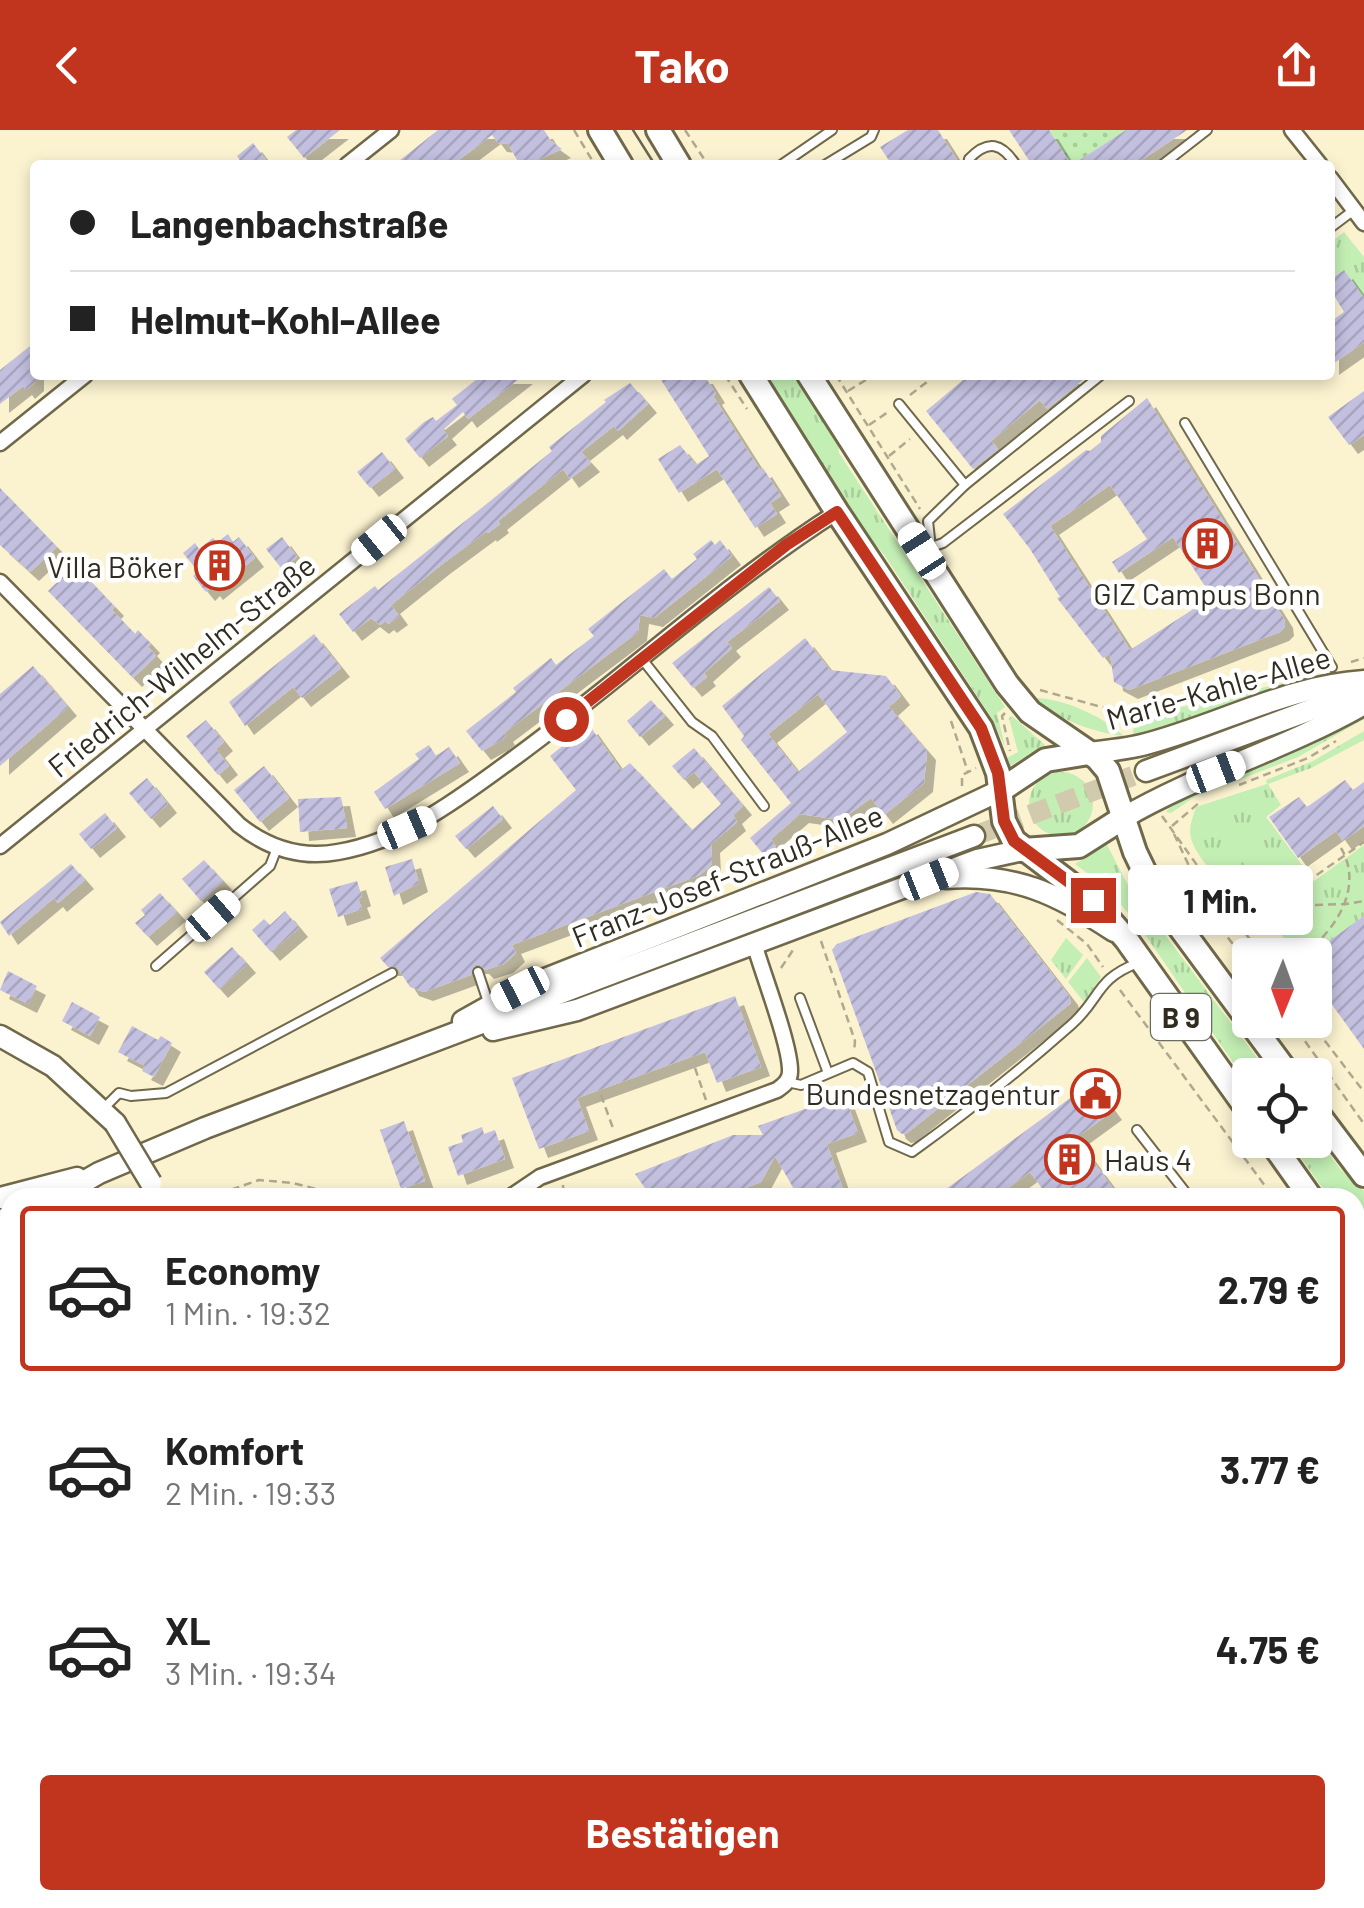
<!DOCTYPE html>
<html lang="de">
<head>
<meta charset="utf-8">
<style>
	body { margin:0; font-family:Barlow,sans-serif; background:#f2f2f2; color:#222; height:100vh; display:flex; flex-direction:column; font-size:38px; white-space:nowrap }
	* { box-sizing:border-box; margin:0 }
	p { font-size:32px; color:#767676 }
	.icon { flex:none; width:55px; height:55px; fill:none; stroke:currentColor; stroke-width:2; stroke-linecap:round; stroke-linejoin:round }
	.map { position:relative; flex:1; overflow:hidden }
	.details { position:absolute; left:0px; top:1058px; width:1365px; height:722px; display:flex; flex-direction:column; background:#fff; border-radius:30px 30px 0 0; box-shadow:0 5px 15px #0003 }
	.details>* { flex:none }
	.banner { position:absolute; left:30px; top:30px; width:1305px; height:220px; border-radius:10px; box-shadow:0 5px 15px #0003; display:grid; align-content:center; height:220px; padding:0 40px; background:#fff }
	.needle { width:65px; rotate:181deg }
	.tools { position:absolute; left:1232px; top:808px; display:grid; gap:20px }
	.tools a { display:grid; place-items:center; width:100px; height:100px; border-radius:10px; background:#fff; box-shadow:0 5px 15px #0003; font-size:50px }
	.end { position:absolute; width:45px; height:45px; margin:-22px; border:12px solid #c1351f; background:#fff; box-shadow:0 0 0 5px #fff }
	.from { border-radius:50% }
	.bubble { position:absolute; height:70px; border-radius:10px; background:#fff; box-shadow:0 5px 15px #0003; font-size:32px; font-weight:700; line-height:70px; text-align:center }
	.car { position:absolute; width:30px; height:60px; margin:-30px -15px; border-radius:12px; box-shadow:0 0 8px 2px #0007; background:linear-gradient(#fff 24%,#345 0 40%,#fff 0 76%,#345 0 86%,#fff 0) }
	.banner b { display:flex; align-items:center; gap:35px; height:95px; font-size:38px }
	.banner b+b { border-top:2px solid #e0e0e0 }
	.banner i { width:25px; height:25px; background:#222 }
	ul { padding:18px 0 0; list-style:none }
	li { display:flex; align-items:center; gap:30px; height:165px; margin:0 20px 15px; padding:0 20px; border:5px solid transparent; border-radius:10px }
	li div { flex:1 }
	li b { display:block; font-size:38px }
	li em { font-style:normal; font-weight:700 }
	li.selected { border-color:#c1351f }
	li>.icon { width:90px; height:90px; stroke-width:1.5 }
	.cta { display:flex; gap:20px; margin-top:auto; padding:20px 40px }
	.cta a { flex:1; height:115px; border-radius:10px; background:#c1351f; color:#fff; font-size:40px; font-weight:700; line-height:115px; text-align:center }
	header { display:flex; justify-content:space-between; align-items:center; height:130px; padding:0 40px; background:#c1351f; color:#fff; font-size:45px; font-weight:700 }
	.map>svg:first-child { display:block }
	.grass { fill:url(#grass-tufts) }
	.park { fill:#c3eeb4 }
	.garden { fill:url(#garden-dots) }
	.building { fill:url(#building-hatch); fill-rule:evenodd; filter:url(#shadow) }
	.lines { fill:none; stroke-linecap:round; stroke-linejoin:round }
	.secondary-tunnel { stroke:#d2caad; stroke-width:20; stroke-dasharray:20 10; stroke-linecap:butt }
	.lane-casing { stroke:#70684a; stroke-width:12 }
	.street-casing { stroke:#70684a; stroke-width:19 }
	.secondary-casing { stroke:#70684a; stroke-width:25 }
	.primary-casing { stroke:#70684a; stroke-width:28 }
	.path { stroke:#afa88e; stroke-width:2.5; stroke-dasharray:8 5; stroke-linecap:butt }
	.lane { stroke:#fff; stroke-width:8 }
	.street { stroke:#fff; stroke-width:14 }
	.secondary { stroke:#fff; stroke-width:20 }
	.primary { stroke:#fff; stroke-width:22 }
	.tram { stroke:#6b6552; stroke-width:2.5 }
	.secondary-bridge-casing { stroke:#70684a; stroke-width:25; stroke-linecap:butt }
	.secondary-bridge { stroke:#fff; stroke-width:20 }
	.route { stroke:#c1351f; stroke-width:12 }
	.labels { text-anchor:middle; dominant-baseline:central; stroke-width:9; stroke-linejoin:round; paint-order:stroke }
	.shield { fill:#fff; stroke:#6e6b62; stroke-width:2.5 }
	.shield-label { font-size:28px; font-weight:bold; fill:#302c1f }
	.poi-label { font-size:30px; fill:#302c1f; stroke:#fff; text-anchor:end }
	.street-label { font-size:30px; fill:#302c1f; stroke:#fff }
</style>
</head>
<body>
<header><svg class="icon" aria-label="back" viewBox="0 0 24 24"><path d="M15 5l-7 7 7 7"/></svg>Tako<svg class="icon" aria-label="share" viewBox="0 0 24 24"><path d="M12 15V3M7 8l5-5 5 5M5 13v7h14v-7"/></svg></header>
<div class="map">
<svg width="1364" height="1778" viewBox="0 0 1364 1778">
	<defs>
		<pattern id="grass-tufts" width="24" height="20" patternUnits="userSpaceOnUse" patternTransform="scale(2.5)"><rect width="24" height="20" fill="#c3eeb4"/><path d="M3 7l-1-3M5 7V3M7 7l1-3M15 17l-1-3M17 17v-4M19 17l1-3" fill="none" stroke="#a8cc9a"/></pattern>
		<pattern id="garden-dots" width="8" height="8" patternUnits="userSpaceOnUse" patternTransform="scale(2.5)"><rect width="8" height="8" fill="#c3eeb4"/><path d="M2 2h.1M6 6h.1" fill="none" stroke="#a8cc9a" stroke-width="1.8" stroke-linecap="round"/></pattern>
		<pattern id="building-hatch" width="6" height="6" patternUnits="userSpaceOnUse" patternTransform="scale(2.5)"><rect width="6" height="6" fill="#c2bfdf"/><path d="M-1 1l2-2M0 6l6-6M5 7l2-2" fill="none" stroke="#a7a4bf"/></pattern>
		<filter id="shadow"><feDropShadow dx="9" dy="9" stdDeviation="0" flood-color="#0004"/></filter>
	</defs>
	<rect width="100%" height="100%" fill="#fbf2d0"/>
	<g class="grass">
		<path d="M1344,102L1364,127V168L1344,140L1330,148V113Z"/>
		<path d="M760,245H799L837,305L839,323L1005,577L997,583L1005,617L991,587L885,426L859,394Z"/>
		<path d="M1316,544L1317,550L1133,607L1134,590L1142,584L1198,574Z"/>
		<path d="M1035,568C1063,568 1104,587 1124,606C1091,602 1059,590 1035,568Z"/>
		<path d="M1364,583V589L1298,627L1196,666L1171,683L1166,682L1175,670L1296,621Z"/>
		<path d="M1012,586L1045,615L1010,636L1007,628L1018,622L1009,588Z"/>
		<path d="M1364,601V610L1311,638L1268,654L1281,675L1266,687L1314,751L1364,715V786L1310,825H1296L1261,776L1249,783C1234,765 1196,730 1191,708C1188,698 1193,687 1196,677L1267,654L1266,650L1313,631Z"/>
		<circle cx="1061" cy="674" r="32"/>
		<path d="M1107,715L1129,757L1270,945H1250V957L1137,793L1103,755L1075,734Z"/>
		<path d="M1066,808L1083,825L1066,849L1051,830Z"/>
		<path d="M1087,828L1101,847L1084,872L1068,852Z"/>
		<path d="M1315,1005L1341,1040L1364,1061V1108L1360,1111L1355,1104V1068L1329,1067L1288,1010H1315Z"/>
		<path d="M217,1770H304L295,1778H224Z"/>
	</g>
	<path class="park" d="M0,1547L10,1558V1770H175L183,1778H0Z"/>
	<path class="garden" d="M1049,0H1126L1072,35Z"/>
	<g class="building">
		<path d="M296,0H340L304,28L287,7Z"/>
		<path d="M438,0H544L551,11L562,19L527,35H520L508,14L498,13L492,5L452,35H394Z"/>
		<path d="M908,0H938L960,35H892L880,17Z"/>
		<path d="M1009,0H1049L1071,35H1032Z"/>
		<path d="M1126,0H1187L1134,35H1072Z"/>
		<path d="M253,13L270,35H243L237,26Z"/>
		<path d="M1344,140L1364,168V212L1330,236V192L1344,182L1330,159V149Z"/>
		<path d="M35,212V252L26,260L23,256L0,274V240Z"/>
		<path d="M482,245H524L468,289L463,282L443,300L448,306L420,328L405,309L424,292L433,287L436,291L457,275L452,269Z"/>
		<path d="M658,245H704L716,264L713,266L760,340L763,338L781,366L770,373L777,384L755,398L717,339L679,363L658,329L680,315L696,335L709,326Z"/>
		<path d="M969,245H1089L1047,279L1040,270L991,311L998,319L973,339L926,281Z"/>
		<path d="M630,253L648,274L618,301L614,296L581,322L591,333L570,349L563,339L498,391L500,394L488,403L487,401L441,435L391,475L399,486L388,494L385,491L380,495L371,488L353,502L339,484L375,456L378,460L479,380L552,321L549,317L606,272L604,270Z"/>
		<path d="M1364,261V305L1349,315L1328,287Z"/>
		<path d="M1147,268L1284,489L1285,497L1280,502L1129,560L1114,552L1110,524L1103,528L1057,468L1060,467L1030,419L1003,384L1086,320L1090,321L1101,312V306ZM1110,355L1147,409L1112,432L1119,443L1173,407L1212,467L1130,520L1050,396Z"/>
		<path d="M382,322L395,339L370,358L357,342Z"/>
		<path d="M0,358L57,417L30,442L0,415Z"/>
		<path d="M228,404L233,412L239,407L255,428L214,461L211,457L206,462L193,446L198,441L183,423L195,413L199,419L213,408L217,413Z"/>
		<path d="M282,407L297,427L282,439L266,419Z"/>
		<path d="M711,410L715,415L720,410L732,426L654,488L640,485L638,502L504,603L506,606L500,611L482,621L466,601L516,562L513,558L551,528L556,535L594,506L588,499L664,439L672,449L697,429L693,424Z"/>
		<path d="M75,435L115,477L112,480L135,504L138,500L151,514L148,517L156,526L133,548L48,461Z"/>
		<path d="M769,457L780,471L727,512L732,518L704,543L707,547L693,558L672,533Z"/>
		<path d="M314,504L341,538L302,568L293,557L245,596L229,572Z"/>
		<path d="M805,508L830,540L886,546L901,566L889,577L927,621L924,653L884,685L871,668L841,690L800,684L771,709L776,717L763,724L750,708L791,673L741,610L744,606L722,576ZM818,564L847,602L798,642L768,604Z"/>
		<path d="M33,536L68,577L0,636V564Z"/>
		<path d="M651,570L665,586L640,607L627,591Z"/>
		<path d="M206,590L224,612L216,619L229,636L218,645L186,606Z"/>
		<path d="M589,595L621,640L630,633L692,700L721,674L694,642L684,650L672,636L694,618L743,676L733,685L737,692L711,714L712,734L700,745L512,815L516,823L504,834L485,840L480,835H475L471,845L424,862L410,857L397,837H388L380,828L576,660L550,626Z"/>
		<path d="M429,615L436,626L449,617L460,633L385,679L374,662L419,629L415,624Z"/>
		<path d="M264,636L289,668L260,692L234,660Z"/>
		<path d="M147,648L168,674L151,689L129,663Z"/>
		<path d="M1345,650L1353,660L1364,652V696L1343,711L1336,701L1298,728L1269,687L1299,667L1307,677Z"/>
		<path d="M341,667L347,698L300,702L298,669Z"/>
		<path d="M493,676L503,689L466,719L455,706Z"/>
		<path d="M105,683L117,698L91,719L79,704Z"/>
		<path d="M412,729L419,753L394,766L385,737Z"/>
		<path d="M204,730L223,751L201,771L182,749Z"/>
		<path d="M71,734L85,750L58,773L54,768L9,806L0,792Z"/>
		<path d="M357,751L362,767L358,769L362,779L338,787L329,759Z"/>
		<path d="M976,762L990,764L1069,866L1071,873L907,1003L902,1004L897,1000L832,820L837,814Z"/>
		<path d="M160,763L177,782L148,807L135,793L145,785L141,780Z"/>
		<path d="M285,781L299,798L271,822L252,800L264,789L270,795Z"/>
		<path d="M1364,786V919L1315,851V821Z"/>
		<path d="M232,817L247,834L219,859L204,842Z"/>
		<path d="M8,841L37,856L28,874L0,860Z"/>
		<path d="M735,866L761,937L717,953L705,922L577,968L589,1001L539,1019L512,948Z"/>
		<path d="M72,872L100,887L90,906L62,891Z"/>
		<path d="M132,896L158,910L161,906L172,913L154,947L142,941L145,936L118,922Z"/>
		<path d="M1092,952L1113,981L1076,1008L1120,1068H1049L1030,1042L994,1068H934Z"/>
		<path d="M844,965L858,1003L827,1014L846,1068H799L775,1026L761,1052L720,1068H652L635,1044L733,1005H763L758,996Z"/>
		<path d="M404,991L425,1051L401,1059L380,1000Z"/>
		<path d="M482,997L484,1004L495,1000L505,1029L458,1046L448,1017L463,1012L461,1005Z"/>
	</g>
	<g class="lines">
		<path class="secondary-tunnel" d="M974,706L1146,641"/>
		<defs>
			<g id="lane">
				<path d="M781,35L832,0"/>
				<path d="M825,35L871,7L874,0"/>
				<path d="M968,35L969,29C988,9 1002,13 1016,35"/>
				<path d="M1162,35L1207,0"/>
				<path d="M1330,98L1354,80"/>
				<path d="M899,274L965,355"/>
				<path d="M1185,293L1332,537"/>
				<path d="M931,418L928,391L965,355L1101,245"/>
				<path d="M923,420L943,413L1129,271"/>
				<path d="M642,529L692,592L712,606L764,676"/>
				<path d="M156,836L270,736L277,718"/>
				<path d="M478,842L489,875"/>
				<path d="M800,868L828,943"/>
				<path d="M787,952L801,955L853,933L868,942L889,1012L912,1022C968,982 1020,940 1071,895C1101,869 1095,849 1138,833"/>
				<path d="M102,980L119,963L131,966L166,963L392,843"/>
				<path d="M1137,1000L1190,1068"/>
				<path d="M1355,1509L1364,1521"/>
				<path d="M1024,1770L1030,1778"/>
			</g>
			<g id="street">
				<path d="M1292,0L1320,35"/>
				<path d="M347,35L391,0"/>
				<path d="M1330,48L1364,93"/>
				<path d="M0,313L85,245"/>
				<path d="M0,452L239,695C268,718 300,729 338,722C407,710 462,666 517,626C625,547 724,454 837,382"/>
				<path d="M0,716L583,245"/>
				<path d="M509,1068L540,1047L777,960C783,956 790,951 790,942C791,916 762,842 754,813"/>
				<path d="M1236,1770L1242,1778"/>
			</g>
			<g id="secondary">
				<path d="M1089,623C1107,621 1125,619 1142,615C1218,596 1285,556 1364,551"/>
				<path d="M1146,641L1364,560"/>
				<path d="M1123,688C1200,643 1286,619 1364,574"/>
				<path d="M946,748C1015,743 1058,764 1114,801"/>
				<path d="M463,891L520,859L887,714L1001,660"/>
				<path d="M493,900L577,880L977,730L1023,720"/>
				<path d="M0,906L53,936L115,993"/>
				<path d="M0,1068L77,1048"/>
				<path d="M56,1068L99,1043L205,998L974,706"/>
				<path d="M0,1090L10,1088"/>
				<path d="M1355,1598L1364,1593"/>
				<path d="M698,1770L705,1778"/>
				<path d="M1058,1778L1072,1770"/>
			</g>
			<g id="primary">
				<path d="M600,0L621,35"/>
				<path d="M658,0L679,35"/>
				<path d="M751,245L837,382L981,598L998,643L1004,691L1014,711L1093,771L1126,809L1250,983"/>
				<path d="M809,245L1007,554L1030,582L1097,628L1108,641L1135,722L1149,751L1167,780L1289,945"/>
				<path d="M1001,660L1046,630L1089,623"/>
				<path d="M1023,720L1079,716L1123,688"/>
				<path d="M1315,980L1364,1045"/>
				<path d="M1270,1010L1311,1068"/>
				<path d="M1355,1128L1364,1140"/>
			</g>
		</defs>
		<use href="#lane" class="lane-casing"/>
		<use href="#street" class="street-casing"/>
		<use href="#secondary" class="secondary-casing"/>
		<use href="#primary" class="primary-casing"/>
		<g class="path">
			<path d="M574,0L595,35"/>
			<path d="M685,0L708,35"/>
			<path d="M725,245L747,279"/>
			<path d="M836,245L920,379"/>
			<path d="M848,261L874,245"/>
			<path d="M910,265L936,245"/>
			<path d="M869,295L888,282"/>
			<path d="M889,326L910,309"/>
			<path d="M1351,532L1364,528"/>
			<path d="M1040,560L1123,583L1173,576L1242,560"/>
			<path d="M1005,583L1002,586L1010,621"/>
			<path d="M1124,584L1128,600"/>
			<path d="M951,591L968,642"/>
			<path d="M1239,655L1308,628L1336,611"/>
			<path d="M962,656V645L976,638"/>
			<path d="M1162,686L1261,825"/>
			<path d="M1172,696L1200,672"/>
			<path d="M1174,704L1214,789L1250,837"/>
			<path d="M1276,776L1346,774L1364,771"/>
			<path d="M1057,790L1087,814L1103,837"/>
			<path d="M1242,797L1364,712"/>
			<path d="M821,811L855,911L854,922"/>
			<path d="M1303,825C1336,800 1364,757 1341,718"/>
			<path d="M781,838L793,820"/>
			<path d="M1120,860L1274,1068"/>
			<path d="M1290,890L1364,994"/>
			<path d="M1309,890L1364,962"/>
			<path d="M695,938L706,970"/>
			<path d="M601,965L614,1001"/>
			<path d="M563,1055L564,1068"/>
			<path d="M207,1068L259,1050L293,1053L352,1068"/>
			<path d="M1227,1068L1231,1064"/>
			<path d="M0,1144L10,1140"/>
			<path d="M1355,1178L1364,1190"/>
			<path d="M1355,1234L1364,1264"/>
			<path d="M1355,1327L1364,1329"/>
			<path d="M0,1449L10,1440"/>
			<path d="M1355,1571L1364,1565"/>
			<path d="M0,1577L10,1583"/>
			<path d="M1355,1628L1364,1623"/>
			<path d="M1355,1650L1364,1645"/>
			<path d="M0,1667L10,1657"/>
			<path d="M0,1671L10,1682"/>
			<path d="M40,1770V1778"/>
			<path d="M91,1770L98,1778"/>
			<path d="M208,1770L216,1778"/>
			<path d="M643,1770L650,1778"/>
			<path d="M246,1778L255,1770"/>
			<path d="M310,1778L320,1770"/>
			<path d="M1112,1778L1125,1770"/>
			<path d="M1147,1778L1160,1770"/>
		</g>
		<use href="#lane" class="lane"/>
		<use href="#street" class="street"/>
		<use href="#secondary" class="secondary"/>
		<use href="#primary" class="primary"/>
		<path class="tram" d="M633,0L655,35"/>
		<defs>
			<path id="secondary-bridge" d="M115,993L151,1053"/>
		</defs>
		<use href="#secondary-bridge" class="secondary-bridge-casing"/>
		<use href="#secondary-bridge" class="secondary-bridge"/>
	</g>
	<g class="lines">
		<path class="route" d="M566,589L786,415L837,382L981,598L998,643L1004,691L1014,711L1093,770"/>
	</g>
	<defs>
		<symbol id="building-ring" viewBox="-11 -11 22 22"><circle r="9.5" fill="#fff" stroke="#c1351f" stroke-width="1.5"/><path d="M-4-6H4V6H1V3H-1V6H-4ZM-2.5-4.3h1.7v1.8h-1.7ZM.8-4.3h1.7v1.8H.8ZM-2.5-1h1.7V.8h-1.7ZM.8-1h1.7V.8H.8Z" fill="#c1351f"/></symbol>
		<symbol id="civic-ring" viewBox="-11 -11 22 22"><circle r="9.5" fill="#fff" stroke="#c1351f" stroke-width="1.5"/><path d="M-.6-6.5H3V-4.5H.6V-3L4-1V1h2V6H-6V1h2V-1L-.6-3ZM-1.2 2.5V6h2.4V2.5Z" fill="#c1351f"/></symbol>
	</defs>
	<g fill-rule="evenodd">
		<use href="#building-ring" x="1180" y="386" width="55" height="55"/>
		<use href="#building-ring" x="192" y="408" width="55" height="55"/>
		<use href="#civic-ring" x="1068" y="936" width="55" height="55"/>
		<use href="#building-ring" x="1042" y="1002" width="55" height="55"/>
	</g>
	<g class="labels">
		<rect class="shield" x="1151" y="864" width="60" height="46" rx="8"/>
		<g class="shield-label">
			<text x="1181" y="887">B 9</text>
		</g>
		<g class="poi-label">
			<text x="184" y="436">Villa Böker</text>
			<text x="1207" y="463" text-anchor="middle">GIZ Campus Bonn</text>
			<text x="1060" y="963">Bundesnetzagentur</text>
			<text x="1104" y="1029" text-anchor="start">Haus 4</text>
		</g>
		<g class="street-label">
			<text transform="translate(181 535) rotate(-39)">Friedrich-Wilhelm-Straße</text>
			<text transform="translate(1218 557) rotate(-16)">Marie-Kahle-Allee</text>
			<text transform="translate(727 745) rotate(-22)">Franz-Josef-Strauß-Allee</text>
		</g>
	</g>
</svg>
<div class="tools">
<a><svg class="needle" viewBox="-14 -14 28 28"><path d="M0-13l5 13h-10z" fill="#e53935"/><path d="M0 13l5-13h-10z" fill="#767676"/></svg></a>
<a><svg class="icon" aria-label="locate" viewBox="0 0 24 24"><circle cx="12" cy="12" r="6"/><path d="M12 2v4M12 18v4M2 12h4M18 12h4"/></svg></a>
</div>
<i class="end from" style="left:566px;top:589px"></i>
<i class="end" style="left:1093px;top:770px"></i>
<div class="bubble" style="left:1128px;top:735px;width:185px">1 Min.</div>
<i class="car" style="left:379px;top:410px;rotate:231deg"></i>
<i class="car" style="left:922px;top:421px;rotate:327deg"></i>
<i class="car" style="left:1216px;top:642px;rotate:69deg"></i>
<i class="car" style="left:407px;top:698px;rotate:67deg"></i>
<i class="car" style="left:929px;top:749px;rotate:68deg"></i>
<i class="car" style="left:213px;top:786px;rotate:49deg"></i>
<i class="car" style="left:520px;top:859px;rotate:243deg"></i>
<div class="banner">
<b><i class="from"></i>Langenbachstraße</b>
<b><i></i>Helmut-Kohl-Allee</b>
</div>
<section class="details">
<ul>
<li class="selected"><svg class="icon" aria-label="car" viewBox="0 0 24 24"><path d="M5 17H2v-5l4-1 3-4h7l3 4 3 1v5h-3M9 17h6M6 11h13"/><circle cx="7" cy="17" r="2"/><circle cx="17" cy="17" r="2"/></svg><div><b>Economy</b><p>1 Min. · 19:32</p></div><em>2.79 €</em></li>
<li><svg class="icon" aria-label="car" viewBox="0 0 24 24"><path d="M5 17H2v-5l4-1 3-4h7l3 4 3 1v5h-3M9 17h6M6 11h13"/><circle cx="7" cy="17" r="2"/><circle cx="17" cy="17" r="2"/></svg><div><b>Komfort</b><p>2 Min. · 19:33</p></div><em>3.77 €</em></li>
<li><svg class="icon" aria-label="car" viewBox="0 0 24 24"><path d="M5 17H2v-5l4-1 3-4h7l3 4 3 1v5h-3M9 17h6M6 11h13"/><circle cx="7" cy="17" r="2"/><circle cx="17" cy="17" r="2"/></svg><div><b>XL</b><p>3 Min. · 19:34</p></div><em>4.75 €</em></li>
</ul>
<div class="cta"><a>Bestätigen</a></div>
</section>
</div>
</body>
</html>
